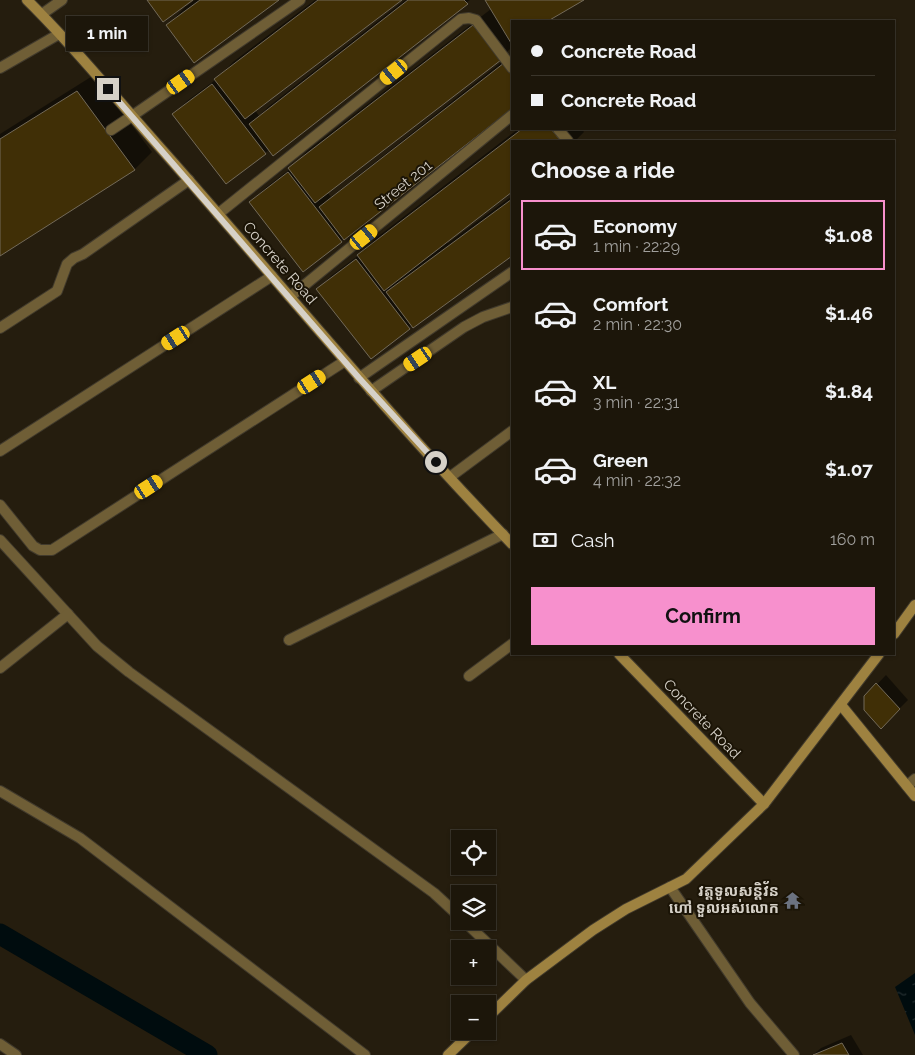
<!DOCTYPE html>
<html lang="en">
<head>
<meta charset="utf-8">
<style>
	body { margin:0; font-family:Raleway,"Noto Sans Khmer",sans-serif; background:#292318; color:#f1f3f6; height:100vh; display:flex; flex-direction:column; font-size:19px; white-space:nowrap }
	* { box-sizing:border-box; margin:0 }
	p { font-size:16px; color:#a09f9c }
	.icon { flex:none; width:28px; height:28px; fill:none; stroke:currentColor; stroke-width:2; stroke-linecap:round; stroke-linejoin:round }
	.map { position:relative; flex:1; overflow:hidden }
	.drawer { position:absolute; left:511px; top:140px; width:384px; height:515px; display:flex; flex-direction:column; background:#1c160a; border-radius:0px; box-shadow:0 1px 4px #0004,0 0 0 1px #3a352b }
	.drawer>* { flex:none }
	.hud { position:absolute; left:511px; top:20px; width:384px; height:110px; border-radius:0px; box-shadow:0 1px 4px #0004,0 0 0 1px #3a352b; display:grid; align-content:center; height:110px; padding:0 20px; background:#1c160a }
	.buttons { position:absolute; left:451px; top:830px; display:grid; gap:10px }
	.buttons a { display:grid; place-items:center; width:45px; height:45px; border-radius:0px; background:#1c160a; box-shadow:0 1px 4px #0004,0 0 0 1px #3a352b; font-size:25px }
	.end { position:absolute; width:22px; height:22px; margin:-11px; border:6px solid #d6d1c8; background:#111; box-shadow:0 0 0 2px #111 }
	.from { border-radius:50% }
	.bubble { position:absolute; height:35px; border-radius:0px; background:#1c160a; box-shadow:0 1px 4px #0004,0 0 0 1px #3a352b; font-size:16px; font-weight:700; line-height:35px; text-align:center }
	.car { position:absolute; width:15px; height:30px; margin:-15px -8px; border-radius:6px; box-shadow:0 0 4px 1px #0007; background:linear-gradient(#f5c518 24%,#345 0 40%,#f5c518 0 76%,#345 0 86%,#f5c518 0) }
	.hud b { display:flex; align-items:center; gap:18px; height:48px; font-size:19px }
	.hud b+b { border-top:1px solid #3a352b }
	.hud i { width:12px; height:12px; background:#f1f3f6 }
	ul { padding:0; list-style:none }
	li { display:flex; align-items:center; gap:15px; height:70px; margin:0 10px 8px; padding:0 10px; border:2px solid transparent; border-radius:0px }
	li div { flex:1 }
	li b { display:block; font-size:19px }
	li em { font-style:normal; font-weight:700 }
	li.active { border-color:#f790cd }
	li>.icon { width:45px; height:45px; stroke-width:1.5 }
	h2 { padding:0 20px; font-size:22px; line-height:60px }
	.pay { display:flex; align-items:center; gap:12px; height:55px; padding:0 20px; font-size:19px }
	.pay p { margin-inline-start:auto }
	.button { display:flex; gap:10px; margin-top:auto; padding:10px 20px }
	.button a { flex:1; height:58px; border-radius:0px; background:#f790cd; color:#111; font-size:20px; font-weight:700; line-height:58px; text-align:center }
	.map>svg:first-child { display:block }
	.water { fill:url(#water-ripples) }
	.shadow { fill:#0007 }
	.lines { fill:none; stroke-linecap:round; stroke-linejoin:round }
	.canal { stroke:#000c0e; stroke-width:21 }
	.building { fill:#402f06; stroke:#736a59 }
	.lane-casing { stroke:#413a2c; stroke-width:12 }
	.street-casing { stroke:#413a2c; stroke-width:12 }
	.secondary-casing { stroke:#413a2c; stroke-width:12 }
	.lane { stroke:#6f5e36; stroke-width:10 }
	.street { stroke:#6f5e36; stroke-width:10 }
	.secondary { stroke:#9e8240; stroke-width:10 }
	.route { stroke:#d6d1c8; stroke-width:6 }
	.labels { text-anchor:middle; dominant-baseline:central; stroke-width:4; stroke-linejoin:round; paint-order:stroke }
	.street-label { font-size:15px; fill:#d6d1c8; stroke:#1b1406 }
	.poi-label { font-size:15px; font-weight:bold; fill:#d6d1c8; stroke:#1b1406; text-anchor:end }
</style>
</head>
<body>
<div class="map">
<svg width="915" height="1055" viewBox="0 0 915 1055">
	<defs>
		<pattern id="water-ripples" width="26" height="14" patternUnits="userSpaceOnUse" patternTransform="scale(1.25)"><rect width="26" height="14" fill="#000c0e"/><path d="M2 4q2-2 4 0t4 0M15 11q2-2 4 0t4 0" fill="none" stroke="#242e30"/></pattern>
	</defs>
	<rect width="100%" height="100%" fill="#251d0e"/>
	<path class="water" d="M915,973V1035L895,987Z"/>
	<g class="shadow">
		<path d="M195,0H277L168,25L185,7Z"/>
		<path d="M315,0H400L255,110L259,116L268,107L405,0H470L265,153L174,114L187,101L218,78L233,62Z"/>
		<path d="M486,0H581L546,21H512V47L500,59L327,192L331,197L512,54V107L303,270L251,202L264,189L290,169L307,151L491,9Z"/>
		<path d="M94,75L152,152L135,169L0,255V134Z"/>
		<path d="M518,129H582L584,132L575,141H512V191L447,241L448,243L512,196V254L414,327L412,325L409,328L318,289L331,276L359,255L376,238Z"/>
		<path d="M886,675L908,700L881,727L865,697Z"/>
		<path d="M851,1035L863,1055H813L821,1048Z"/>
	</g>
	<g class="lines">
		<path class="canal" d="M0,934L207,1055"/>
	</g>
	<g class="building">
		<path d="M147,0H193L163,22Z"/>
		<path d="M200,0H279L194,63L166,25Z"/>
		<path d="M318,0H402L245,119L214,79Z"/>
		<path d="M408,0H464L468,4L273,156L249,124Z"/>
		<path d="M485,0H584L548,21H512V42L511,43Z"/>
		<path d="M473,25L501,60L315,203L288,168Z"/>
		<path d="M504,63L512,74V109L344,240L319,207Z"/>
		<path d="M212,84L266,154L226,184L172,114Z"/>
		<path d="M77,91L135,170L0,256V139Z"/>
		<path d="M522,129H551L561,141H512V192L384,291L357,255Z"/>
		<path d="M288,172L342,242L303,272L249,202Z"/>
		<path d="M512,199V256L413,328L386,292Z"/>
		<path d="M356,259L410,329L371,359L316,289Z"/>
		<path d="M876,683L900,709L881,729L864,710V696Z"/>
		<path d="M842,1043L849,1055H813Z"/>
	</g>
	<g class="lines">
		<defs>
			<g id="lane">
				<path d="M111,130L132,116"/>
				<path d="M371,391L464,327L483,317L512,307"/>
				<path d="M450,477L512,431"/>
				<path d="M289,640L503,534"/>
				<path d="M469,676L512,644"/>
				<path d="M907,786L915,779"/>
				<path d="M670,887L750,1003L794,1055"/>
			</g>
			<g id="street">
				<path d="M42,14L62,0"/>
				<path d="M0,68L59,34"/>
				<path d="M132,116L300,0"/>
				<path d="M558,129L568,141"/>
				<path d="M218,214L461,19L469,18L476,20L512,68"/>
				<path d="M290,297L512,115"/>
				<path d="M0,328L57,291L67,264L74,258L83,254L189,180"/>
				<path d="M359,378L512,272"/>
				<path d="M0,451L272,276"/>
				<path d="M0,505L33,546L40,550H52L345,361"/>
				<path d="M0,540L97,646L129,672L434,893L460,917"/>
				<path d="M0,668L68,614"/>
				<path d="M0,791L80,838L365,1055"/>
				<path d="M464,921L526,980"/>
				<path d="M0,1044L16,1055"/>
			</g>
			<g id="secondary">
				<path d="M27,0C73,45 113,95 156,143C275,277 388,416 512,544"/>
				<path d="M894,634L915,605"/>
				<path d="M619,654L764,804"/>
				<path d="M841,705L915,796"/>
				<path d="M488,1017L526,980L593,930L626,909L686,879L764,804L879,654"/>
				<path d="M448,1055L473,1031"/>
			</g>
		</defs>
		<use href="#lane" class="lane-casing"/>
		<use href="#street" class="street-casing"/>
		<use href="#secondary" class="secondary-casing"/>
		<use href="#lane" class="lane"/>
		<use href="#street" class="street"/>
		<use href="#secondary" class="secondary"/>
	</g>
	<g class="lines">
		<path class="route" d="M108,89L359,378L436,462"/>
	</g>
	<defs>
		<symbol id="temple-bare" viewBox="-9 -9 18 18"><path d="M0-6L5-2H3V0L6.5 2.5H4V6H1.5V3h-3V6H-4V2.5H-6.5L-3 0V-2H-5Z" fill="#6b7280" stroke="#1b1406" stroke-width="2.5" paint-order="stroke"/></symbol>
	</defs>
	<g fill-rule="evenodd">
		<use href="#temple-bare" x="780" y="888" width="25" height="25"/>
	</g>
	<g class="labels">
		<g class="street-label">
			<text transform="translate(403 185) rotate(-39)">Street 201</text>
			<text transform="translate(280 263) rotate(49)">Concrete Road</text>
			<text transform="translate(702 719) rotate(46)">Concrete Road</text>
		</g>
		<g class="poi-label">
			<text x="779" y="891">វត្តទូលសន្តិវ័ន<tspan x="779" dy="17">ហៅ ទួលអស់លោក</tspan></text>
		</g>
	</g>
</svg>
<div class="buttons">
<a><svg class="icon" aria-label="locate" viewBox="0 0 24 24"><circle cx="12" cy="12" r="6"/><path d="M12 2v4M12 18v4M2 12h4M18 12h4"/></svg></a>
<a><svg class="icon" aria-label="layers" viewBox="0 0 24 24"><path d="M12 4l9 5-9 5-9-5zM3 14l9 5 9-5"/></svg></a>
<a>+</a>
<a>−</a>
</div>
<i class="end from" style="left:436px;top:462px"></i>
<i class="end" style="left:108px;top:89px"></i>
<div class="bubble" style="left:66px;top:16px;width:82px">1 min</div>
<i class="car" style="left:394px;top:72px;rotate:231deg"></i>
<i class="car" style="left:181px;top:82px;rotate:55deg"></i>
<i class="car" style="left:364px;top:237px;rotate:51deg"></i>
<i class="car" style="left:176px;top:338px;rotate:237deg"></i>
<i class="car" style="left:418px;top:359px;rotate:236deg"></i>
<i class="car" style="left:312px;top:382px;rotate:57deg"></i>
<i class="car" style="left:149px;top:487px;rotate:57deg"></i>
<div class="hud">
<b><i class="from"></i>Concrete Road</b>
<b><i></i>Concrete Road</b>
</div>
<section class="drawer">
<h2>Choose a ride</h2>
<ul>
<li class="active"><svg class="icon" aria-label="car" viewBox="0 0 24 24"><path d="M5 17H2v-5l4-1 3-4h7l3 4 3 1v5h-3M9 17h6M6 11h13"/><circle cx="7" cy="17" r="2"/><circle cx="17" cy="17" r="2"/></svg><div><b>Economy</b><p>1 min · 22:29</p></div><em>$1.08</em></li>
<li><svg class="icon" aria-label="car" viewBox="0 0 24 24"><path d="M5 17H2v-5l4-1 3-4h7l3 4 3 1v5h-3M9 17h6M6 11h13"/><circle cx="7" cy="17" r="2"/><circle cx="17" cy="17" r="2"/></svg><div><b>Comfort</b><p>2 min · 22:30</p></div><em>$1.46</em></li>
<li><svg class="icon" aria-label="car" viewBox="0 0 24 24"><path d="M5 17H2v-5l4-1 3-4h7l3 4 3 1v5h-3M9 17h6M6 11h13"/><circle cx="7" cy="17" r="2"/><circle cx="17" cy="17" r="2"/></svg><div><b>XL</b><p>3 min · 22:31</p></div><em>$1.84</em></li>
<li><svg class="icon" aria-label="car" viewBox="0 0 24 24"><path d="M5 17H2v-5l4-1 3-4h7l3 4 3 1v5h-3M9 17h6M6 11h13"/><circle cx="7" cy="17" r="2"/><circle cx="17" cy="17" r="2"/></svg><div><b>Green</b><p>4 min · 22:32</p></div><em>$1.07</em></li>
</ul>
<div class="pay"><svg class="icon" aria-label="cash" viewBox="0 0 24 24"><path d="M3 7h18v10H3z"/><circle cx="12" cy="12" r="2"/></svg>Cash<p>160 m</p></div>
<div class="button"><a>Confirm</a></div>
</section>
</div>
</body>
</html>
